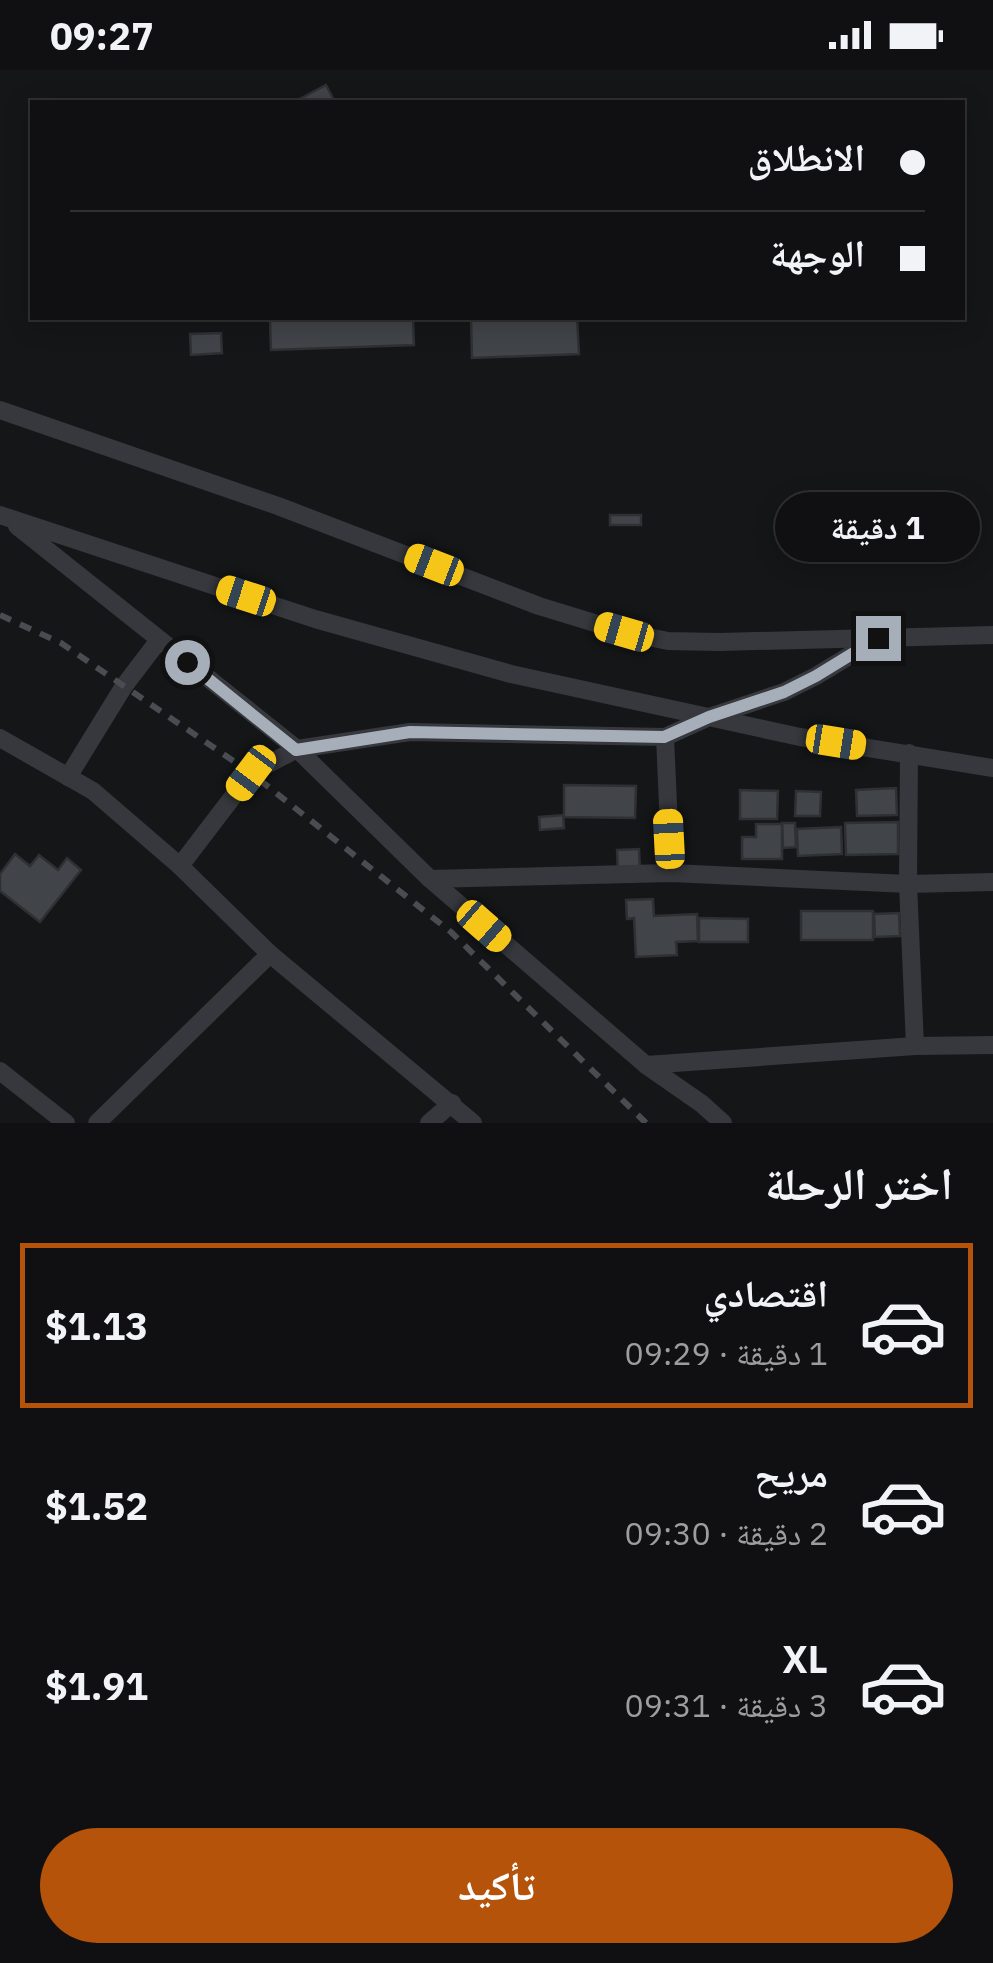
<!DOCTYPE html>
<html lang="ar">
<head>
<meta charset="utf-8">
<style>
	body { margin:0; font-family:"IBM Plex Sans","Noto Naskh Arabic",sans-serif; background:#19191b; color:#f1f3f6; direction:rtl; height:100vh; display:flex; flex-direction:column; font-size:38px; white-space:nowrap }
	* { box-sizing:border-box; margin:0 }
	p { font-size:32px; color:#9c9d9f }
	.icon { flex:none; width:55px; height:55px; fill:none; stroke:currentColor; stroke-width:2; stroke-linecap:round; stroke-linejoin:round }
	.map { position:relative; height:1053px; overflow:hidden; direction:ltr }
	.panel { display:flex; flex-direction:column; background:#101012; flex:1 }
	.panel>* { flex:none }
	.hud { position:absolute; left:30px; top:30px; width:935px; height:220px; border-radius:0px; box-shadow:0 5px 25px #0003,0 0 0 2px #303032; direction:rtl; display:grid; align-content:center; height:220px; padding:0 40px; background:#101012 }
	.end { position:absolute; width:45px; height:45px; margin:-22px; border:12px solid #a6afb9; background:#111; box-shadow:0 0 0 5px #111 }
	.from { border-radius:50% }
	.bubble { position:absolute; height:70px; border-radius:35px; background:#101012; box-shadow:0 5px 25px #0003,0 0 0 2px #303032; font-size:32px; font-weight:700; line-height:70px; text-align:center; direction:rtl }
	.car { position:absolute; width:30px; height:60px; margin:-30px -15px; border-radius:12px; box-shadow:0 0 8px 2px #0007; background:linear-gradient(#f5c518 24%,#345 0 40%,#f5c518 0 76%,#345 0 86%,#f5c518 0) }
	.hud b { display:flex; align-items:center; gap:35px; height:95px; font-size:38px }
	.hud b+b { border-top:2px solid #303032 }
	.hud i { width:25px; height:25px; background:#f1f3f6 }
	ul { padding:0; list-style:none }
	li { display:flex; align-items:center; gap:30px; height:165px; margin:0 20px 15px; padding:0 20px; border:5px solid transparent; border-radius:0px }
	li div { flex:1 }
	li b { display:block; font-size:38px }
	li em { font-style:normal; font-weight:700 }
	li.selected { border-color:#b45309 }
	li>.icon { width:90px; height:90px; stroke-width:1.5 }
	h2 { padding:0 40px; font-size:45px; line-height:120px }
	.cta { display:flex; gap:20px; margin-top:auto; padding:20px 40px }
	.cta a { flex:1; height:115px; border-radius:60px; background:#b45309; color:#fff; font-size:40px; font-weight:700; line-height:115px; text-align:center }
	.status { display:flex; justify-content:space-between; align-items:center; height:70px; padding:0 50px; background:#101012; direction:ltr }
	.status svg { height:28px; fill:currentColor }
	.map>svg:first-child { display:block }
	.building { fill:#414448; stroke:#2f3034; stroke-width:2.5 }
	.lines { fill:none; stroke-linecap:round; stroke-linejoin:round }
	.minor { stroke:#36383d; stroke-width:18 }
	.rail { stroke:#494d52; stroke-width:6; stroke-dasharray:12 10; stroke-linecap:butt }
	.route { stroke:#a6afb9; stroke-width:12 }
</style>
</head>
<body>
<div class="status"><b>09:27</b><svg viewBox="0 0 49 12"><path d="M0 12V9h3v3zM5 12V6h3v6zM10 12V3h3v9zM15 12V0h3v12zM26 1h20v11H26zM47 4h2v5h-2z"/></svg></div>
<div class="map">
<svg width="993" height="1053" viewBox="0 0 993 1053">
	<rect width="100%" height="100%" fill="#151618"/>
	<g class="building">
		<path d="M326,15L335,32H297L296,31Z"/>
		<path d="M351,248H413L414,275L271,280L270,250Z"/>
		<path d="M471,248H577L579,284L472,288Z"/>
		<path d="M221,263L222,283L191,285L190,264Z"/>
		<rect x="610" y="445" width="31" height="10"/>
		<path d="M564,715L636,716L635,748L564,747Z"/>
		<path d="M896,718L897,745L857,746L856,720Z"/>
		<path d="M740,720L778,721L777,749H740Z"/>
		<path d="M796,721L821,722L820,746H795Z"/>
		<path d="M563,745L564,758L540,760L539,747Z"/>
		<path d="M898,752V784L846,785L845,753Z"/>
		<path d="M782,753H795L796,777L783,778Z"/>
		<path d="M756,754H782V789H742V767H756Z"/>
		<path d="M841,757L842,784L798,786L797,759Z"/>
		<path d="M639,779L640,801L618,802L617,780Z"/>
		<path d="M15,784L30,796L39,785L58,800L67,788L81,800L40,852L0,821V804Z"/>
		<path d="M653,829L654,846L697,844L698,871L676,872L677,885L636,887L634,848L627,849L626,830Z"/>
		<rect x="801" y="841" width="72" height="29"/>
		<path d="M899,843L900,866L875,867L874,844Z"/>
		<path d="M699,848L748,849V872H699Z"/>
	</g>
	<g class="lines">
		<g class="minor">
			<path d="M0,340L278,436L539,536L624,562L668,571L719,572L993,565"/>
			<path d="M0,445L315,549L511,604L800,667L993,698"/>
			<path d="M17,456L297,679L430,809L646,995L702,1034L723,1053"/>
			<path d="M665,667L671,803"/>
			<path d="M0,668L93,721L180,796L270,884L473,1053"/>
			<path d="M909,683L908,814L915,976"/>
			<path d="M68,707L124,616L159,570"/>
			<path d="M180,796L251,703L297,679L410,662L665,667L709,647L784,622L816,606L877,569"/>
			<path d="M430,809L671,803L908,814L993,812"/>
			<path d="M646,995L915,976L993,975"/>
			<path d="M0,1001L66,1053"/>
			<path d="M97,1053L270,884"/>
			<path d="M429,1053L452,1033"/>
		</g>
		<path class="rail" d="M0,545L61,573L251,703L451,862L646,1053"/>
	</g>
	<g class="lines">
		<path class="route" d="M187,592L296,680L410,662L664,667L709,647L784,622L816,606L878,568"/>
	</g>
</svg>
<i class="end from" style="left:187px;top:592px"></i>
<i class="end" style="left:878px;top:568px"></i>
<div class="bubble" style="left:775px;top:422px;width:205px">1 دقيقة</div>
<i class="car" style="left:434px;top:495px;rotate:291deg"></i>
<i class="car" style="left:246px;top:526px;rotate:288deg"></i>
<i class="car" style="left:624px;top:562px;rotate:286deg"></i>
<i class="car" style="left:836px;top:672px;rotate:99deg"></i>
<i class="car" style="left:251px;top:703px;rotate:217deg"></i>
<i class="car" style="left:669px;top:769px;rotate:357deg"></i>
<i class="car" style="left:484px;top:856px;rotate:131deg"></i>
<div class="hud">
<b><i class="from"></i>الانطلاق</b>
<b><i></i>الوجهة</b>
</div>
</div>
<section class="panel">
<h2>اختر الرحلة</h2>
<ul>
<li class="selected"><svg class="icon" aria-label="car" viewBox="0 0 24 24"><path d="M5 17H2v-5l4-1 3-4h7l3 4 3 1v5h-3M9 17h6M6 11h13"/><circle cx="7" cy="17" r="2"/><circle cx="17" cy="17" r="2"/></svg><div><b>اقتصادي</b><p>1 دقيقة · 09:29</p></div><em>$1.13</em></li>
<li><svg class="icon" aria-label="car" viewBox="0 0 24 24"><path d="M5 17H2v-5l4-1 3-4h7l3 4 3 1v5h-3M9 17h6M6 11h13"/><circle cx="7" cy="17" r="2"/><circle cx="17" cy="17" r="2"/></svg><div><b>مريح</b><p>2 دقيقة · 09:30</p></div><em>$1.52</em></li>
<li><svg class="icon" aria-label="car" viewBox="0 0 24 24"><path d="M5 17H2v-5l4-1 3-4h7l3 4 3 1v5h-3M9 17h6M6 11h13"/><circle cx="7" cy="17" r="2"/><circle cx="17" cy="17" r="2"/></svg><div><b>XL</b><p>3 دقيقة · 09:31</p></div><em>$1.91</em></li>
</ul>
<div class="cta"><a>تأكيد</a></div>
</section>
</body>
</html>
